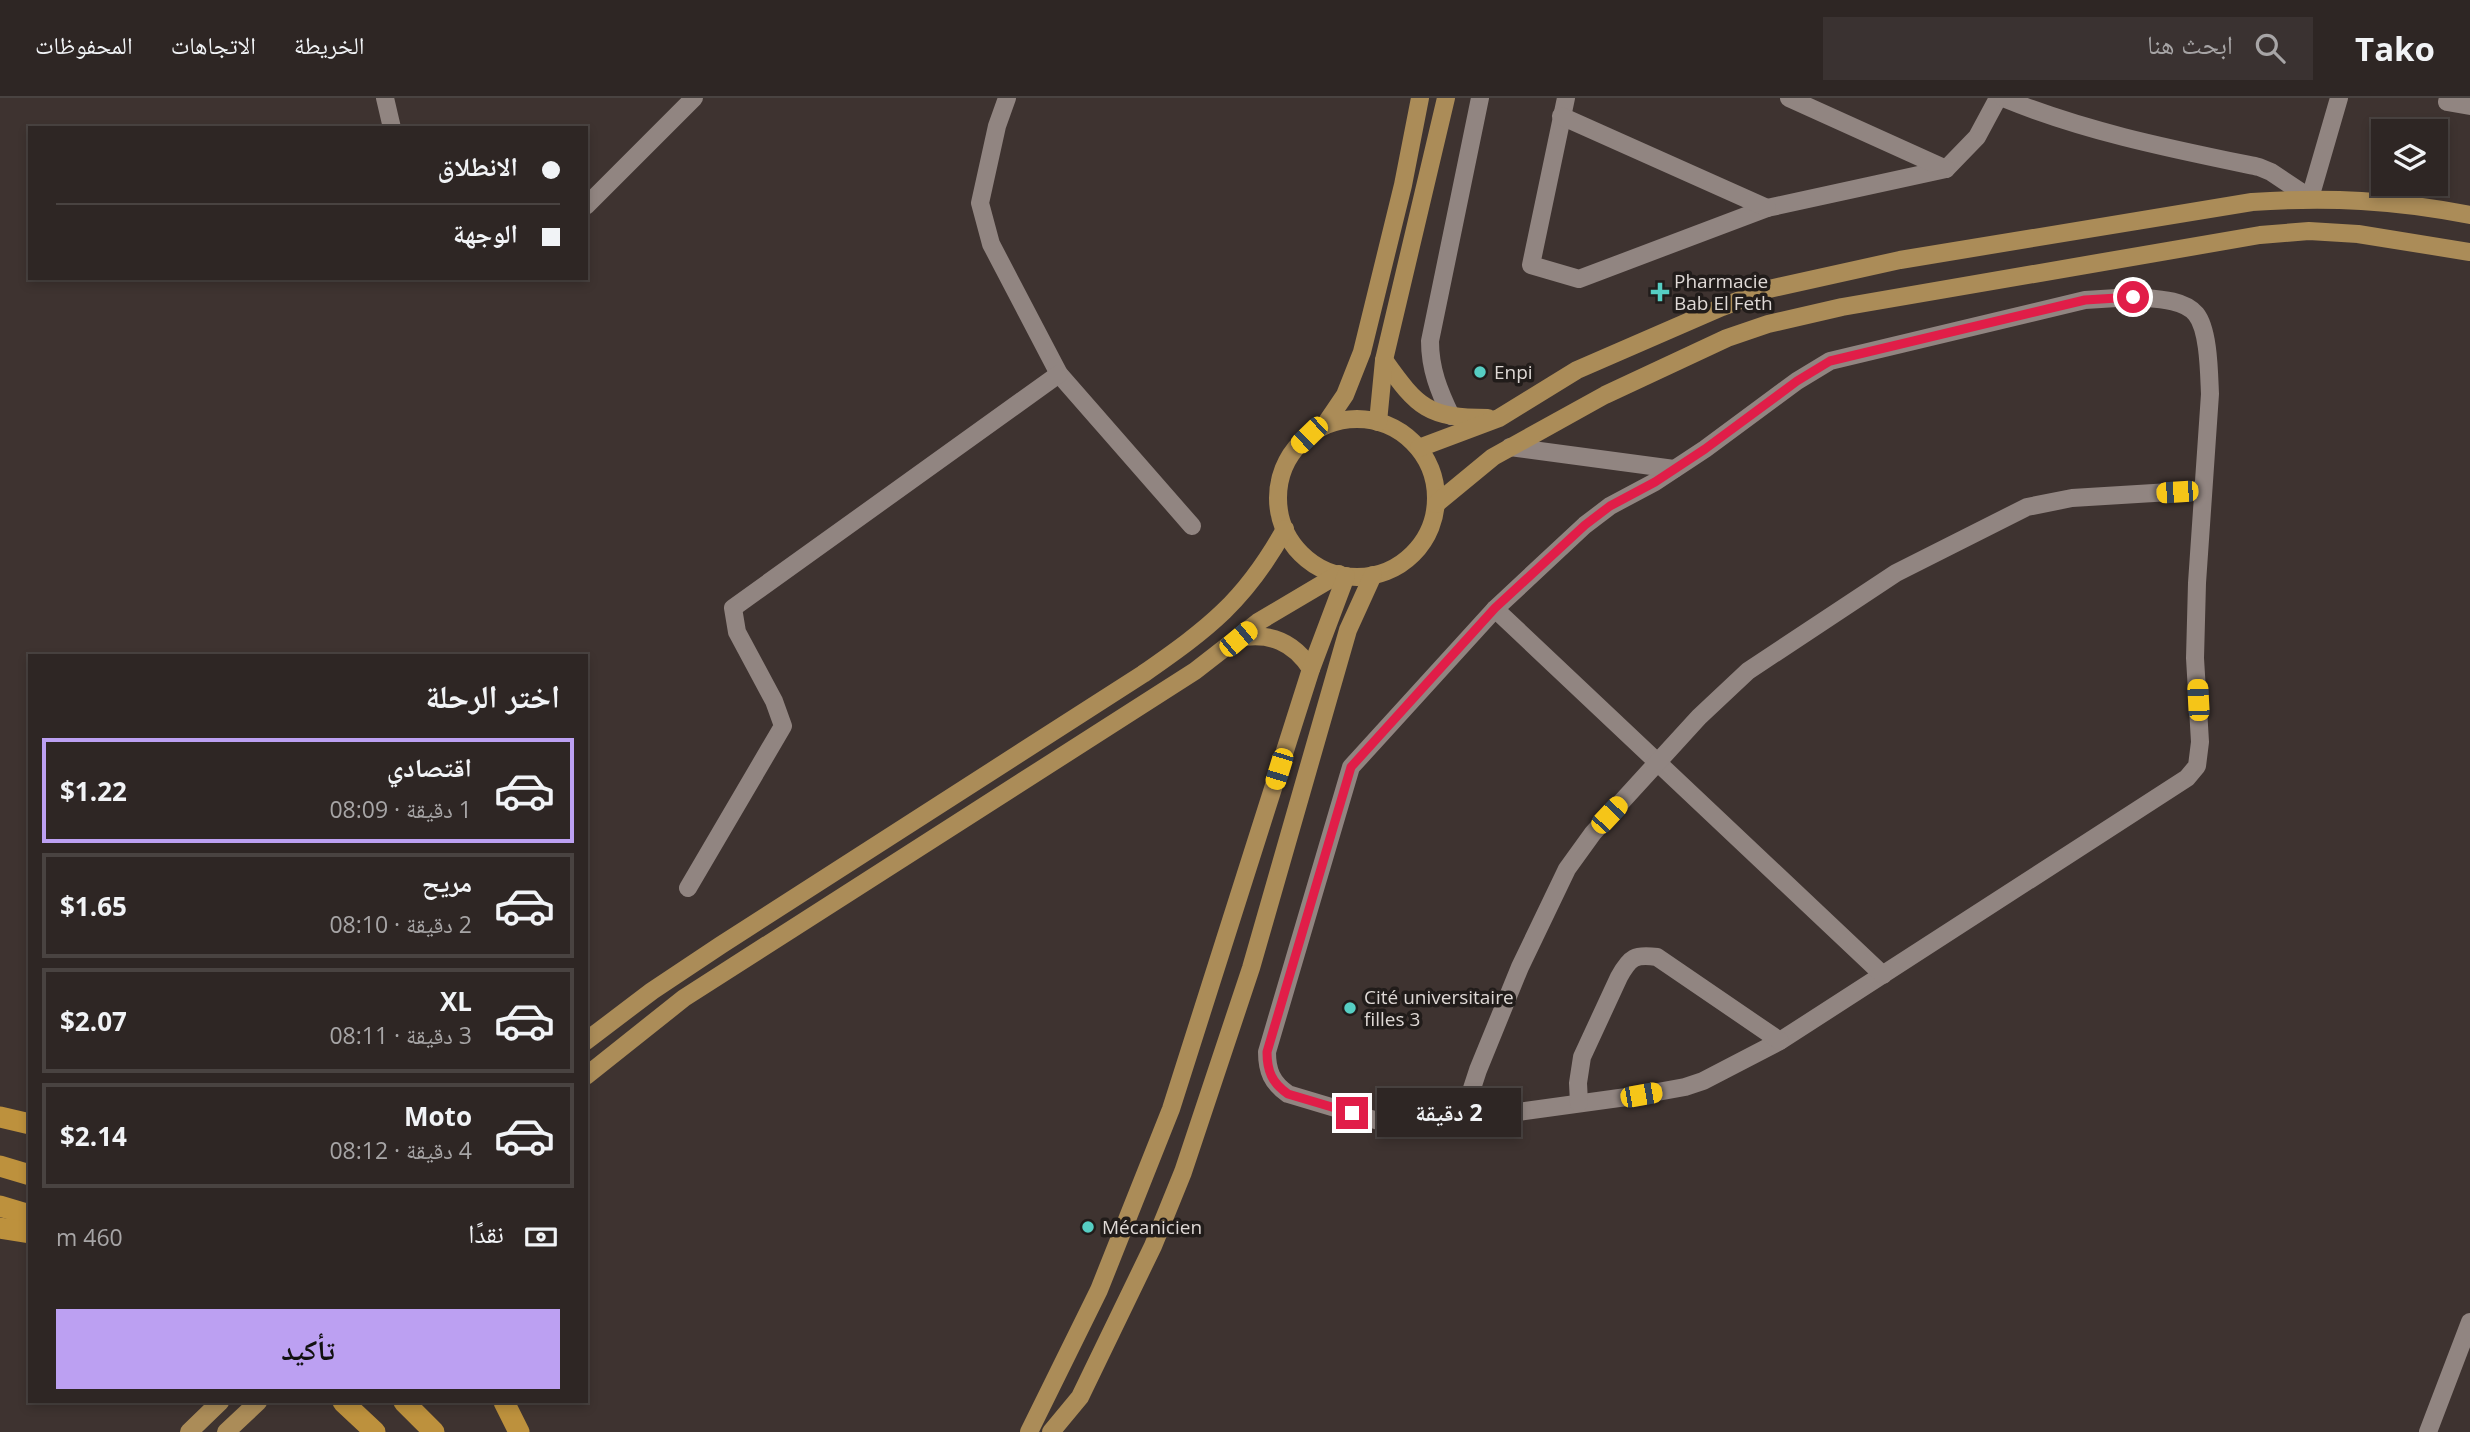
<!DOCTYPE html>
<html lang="ar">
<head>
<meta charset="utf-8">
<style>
	body { margin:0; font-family:"Open Sans","Noto Naskh Arabic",sans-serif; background:#3a3231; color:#f1f3f6; direction:rtl; height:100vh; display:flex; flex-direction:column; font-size:26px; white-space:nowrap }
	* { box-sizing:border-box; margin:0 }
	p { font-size:23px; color:#a7a5a6 }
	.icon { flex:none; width:38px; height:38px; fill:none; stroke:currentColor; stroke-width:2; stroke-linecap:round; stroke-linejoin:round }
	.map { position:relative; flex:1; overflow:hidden; direction:ltr }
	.drawer { position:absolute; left:28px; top:556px; width:560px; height:749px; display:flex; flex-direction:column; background:#2e2624; border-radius:0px; box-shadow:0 4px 10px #0003,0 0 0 2px #494341; direction:rtl }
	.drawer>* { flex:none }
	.banner { position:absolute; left:28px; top:28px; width:560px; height:154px; border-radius:0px; box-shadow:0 4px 10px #0003,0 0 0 2px #494341; direction:rtl; display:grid; align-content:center; height:154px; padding:0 28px; background:#2e2624 }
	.buttons { position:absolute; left:2371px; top:21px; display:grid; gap:14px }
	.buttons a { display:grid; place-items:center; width:77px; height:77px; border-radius:0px; background:#2e2624; box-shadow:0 4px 10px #0003,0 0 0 2px #494341; font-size:35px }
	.end { position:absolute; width:32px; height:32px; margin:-16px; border:9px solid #e11d48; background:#fff; box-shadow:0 0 0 4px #fff }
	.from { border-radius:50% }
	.bubble { position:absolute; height:49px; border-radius:0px; background:#2e2624; box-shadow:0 4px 10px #0003,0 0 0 2px #494341; font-size:23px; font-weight:700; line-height:49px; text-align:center; direction:rtl }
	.car { position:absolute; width:21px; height:42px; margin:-21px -10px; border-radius:9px; box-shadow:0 0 5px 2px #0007; background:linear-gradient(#f5c518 24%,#345 0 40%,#f5c518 0 76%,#345 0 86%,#f5c518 0) }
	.banner b { display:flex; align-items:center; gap:24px; height:66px; font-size:26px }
	.banner b+b { border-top:2px solid #494341 }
	.banner i { width:18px; height:18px; background:#f1f3f6 }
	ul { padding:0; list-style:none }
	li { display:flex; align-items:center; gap:21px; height:105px; margin:0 14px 10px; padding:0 14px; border:4px solid #494341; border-radius:0px }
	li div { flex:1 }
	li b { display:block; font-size:26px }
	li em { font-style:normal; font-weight:700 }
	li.selected { border-color:#bca0f2 }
	li>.icon { width:63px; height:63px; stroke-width:1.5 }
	h2 { padding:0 28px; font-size:32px; line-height:84px }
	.pay { display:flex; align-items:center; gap:18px; height:77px; padding:0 28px; font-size:26px }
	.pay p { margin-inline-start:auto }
	.primary-button { display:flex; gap:14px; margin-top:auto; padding:14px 28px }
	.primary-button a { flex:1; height:80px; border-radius:0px; background:#bca0f2; color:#111; font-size:28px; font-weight:700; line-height:80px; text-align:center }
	header { display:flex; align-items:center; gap:42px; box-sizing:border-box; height:98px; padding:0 35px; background:#2e2624; border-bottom:2px solid #494341 }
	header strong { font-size:33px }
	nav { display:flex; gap:38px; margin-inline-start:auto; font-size:24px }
	.search { width:490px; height:63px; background:#3a3231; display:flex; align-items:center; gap:18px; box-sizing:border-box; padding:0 24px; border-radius:0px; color:#a7a5a6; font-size:26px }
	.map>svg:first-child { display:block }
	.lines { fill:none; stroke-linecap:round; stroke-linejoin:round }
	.minor { stroke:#918581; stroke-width:18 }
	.major { stroke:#ab8c58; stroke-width:18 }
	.highway { stroke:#bd913d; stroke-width:21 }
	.route { stroke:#e11d48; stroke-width:9 }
	.poi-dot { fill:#56cec3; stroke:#211c1a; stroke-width:2.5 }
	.labels { text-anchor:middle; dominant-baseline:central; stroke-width:7; stroke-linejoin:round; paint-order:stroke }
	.poi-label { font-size:19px; fill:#dfd9d6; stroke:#211c1a; text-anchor:start }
</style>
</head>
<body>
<header>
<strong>Tako</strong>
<div class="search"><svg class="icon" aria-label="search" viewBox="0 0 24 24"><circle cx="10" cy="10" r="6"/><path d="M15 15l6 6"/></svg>ابحث هنا</div>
<nav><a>الخريطة</a><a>الاتجاهات</a><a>المحفوظات</a></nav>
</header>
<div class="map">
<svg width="2470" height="1334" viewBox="0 0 2470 1334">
	<rect width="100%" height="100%" fill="#3e3330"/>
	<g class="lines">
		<g class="minor">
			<path d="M385,0L392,30"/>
			<path d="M1007,0L997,28L980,105L991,146L1059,276L1192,428"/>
			<path d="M1566,0L1531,167L1579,181L1767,110L1946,71L1977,39L1998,0"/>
			<path d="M1789,0L1946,71"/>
			<path d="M2003,0C2086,34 2172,51 2259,69L2271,74L2310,100L2339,0"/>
			<path d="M2448,0L2447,4L2470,8"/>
			<path d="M1561,18L1767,110"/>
			<path d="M586,108L694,0"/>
			<path d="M2133,199C2152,201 2183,200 2196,216C2209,232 2209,276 2210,296L2197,485L2195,560L2200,644L2197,668L2187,680L1780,943L1703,983L1685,989L1641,997L1416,1028H1395L1288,996C1272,985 1267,973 1267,954L1351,669L1495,511L1585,427L1610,408L1655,384L1705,351L1797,283L1830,263L2085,202Z"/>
			<path d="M1451,318C1439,293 1430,271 1430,243L1480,0"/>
			<path d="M1510,349L1674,371"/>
			<path d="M1495,511L1883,877"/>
			<path d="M688,790L783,628L774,603L737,534L733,510L1059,276"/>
			<path d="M1579,1005L1578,985L1582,959L1619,879C1630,859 1635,856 1657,859L1780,943"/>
			<path d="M1462,1021L1478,972L1520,869L1567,771L1593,735L1699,619L1748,573L1896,475L2027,409L2072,400L2203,392"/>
			<path d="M2428,1334L2470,1224"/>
		</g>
		<g class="major">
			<path d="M1384,262C1418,310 1428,320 1488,320"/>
			<circle cx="1357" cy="400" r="79"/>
			<path d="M1378,324L1384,262L1446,0"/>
			<path d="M1324,328L1345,297L1362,254L1403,87L1420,0"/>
			<path d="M1419,350L1499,320L1577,272L1722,209L1769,191L1900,162L2252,104C2329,99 2394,102 2470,117"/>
			<path d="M1436,406L1493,359L1605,297L1727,240L1768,226L1842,209L2260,137L2309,133L2358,136L2470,154"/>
			<path d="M1238,540C1270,534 1294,544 1311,571"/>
			<path d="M586,943L652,893L721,847L1143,576C1209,530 1245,503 1285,431"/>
			<path d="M586,978L684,900L1195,573L1258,524L1339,476"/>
			<path d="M189,1334L220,1304"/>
			<path d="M226,1334L258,1304"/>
			<path d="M1029,1334L1099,1192L1171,1011L1311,571L1346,478"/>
			<path d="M1051,1334L1080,1299L1153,1148L1183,1074L1251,870L1348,532L1373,477"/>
		</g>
		<g class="highway">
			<path d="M0,1019L30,1026"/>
			<path d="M0,1068L30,1077"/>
			<path d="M0,1108L30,1117"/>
			<path d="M0,1130L30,1135"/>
			<path d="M343,1304L375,1334"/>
			<path d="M404,1304L434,1334"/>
			<path d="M504,1304L519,1334"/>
		</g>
	</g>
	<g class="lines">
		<path class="route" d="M1352,1015L1288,996C1272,985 1267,973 1267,954L1351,669L1495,510L1585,427L1610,408L1655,384L1705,351L1797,283L1830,263L2085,202L2133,199"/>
	</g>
	<g class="poi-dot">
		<path d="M1656.5 183.5h7v7h7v7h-7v7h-7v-7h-7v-7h7z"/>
		<circle cx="1480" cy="274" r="7"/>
		<circle cx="1350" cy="910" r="7"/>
		<circle cx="1088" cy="1129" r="7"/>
	</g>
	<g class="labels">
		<g class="poi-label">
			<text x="1674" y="183">Pharmacie<tspan x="1674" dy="22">Bab El Feth</tspan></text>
			<text x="1494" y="274">Enpi</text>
			<text x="1364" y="899">Cité universitaire<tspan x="1364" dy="22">filles 3</tspan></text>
			<text x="1102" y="1129">Mécanicien</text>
		</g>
	</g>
</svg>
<div class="buttons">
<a><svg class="icon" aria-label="layers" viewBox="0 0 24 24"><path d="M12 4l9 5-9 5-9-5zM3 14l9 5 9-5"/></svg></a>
</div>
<i class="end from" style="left:2133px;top:199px"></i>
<i class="end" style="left:1352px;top:1015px"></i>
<div class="bubble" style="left:1377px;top:990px;width:144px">2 دقيقة</div>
<i class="car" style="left:1309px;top:337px;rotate:226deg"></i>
<i class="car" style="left:2177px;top:394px;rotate:266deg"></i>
<i class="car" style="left:1238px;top:541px;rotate:50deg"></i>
<i class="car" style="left:2198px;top:602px;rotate:357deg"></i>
<i class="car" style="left:1279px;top:671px;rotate:197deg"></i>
<i class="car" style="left:1609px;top:717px;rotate:43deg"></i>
<i class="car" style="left:1641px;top:997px;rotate:80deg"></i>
<div class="banner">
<b><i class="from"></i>الانطلاق</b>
<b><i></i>الوجهة</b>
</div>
<section class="drawer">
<h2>اختر الرحلة</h2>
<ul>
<li class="selected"><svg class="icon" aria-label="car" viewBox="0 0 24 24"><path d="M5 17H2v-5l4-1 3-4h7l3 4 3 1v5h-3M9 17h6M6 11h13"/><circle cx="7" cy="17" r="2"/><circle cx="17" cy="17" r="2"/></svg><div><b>اقتصادي</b><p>1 دقيقة · 08:09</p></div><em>$1.22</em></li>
<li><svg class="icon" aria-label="car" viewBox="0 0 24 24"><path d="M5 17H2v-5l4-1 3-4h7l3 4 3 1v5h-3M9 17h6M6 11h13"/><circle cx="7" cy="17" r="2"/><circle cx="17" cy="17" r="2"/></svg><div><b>مريح</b><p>2 دقيقة · 08:10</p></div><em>$1.65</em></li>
<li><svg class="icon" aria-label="car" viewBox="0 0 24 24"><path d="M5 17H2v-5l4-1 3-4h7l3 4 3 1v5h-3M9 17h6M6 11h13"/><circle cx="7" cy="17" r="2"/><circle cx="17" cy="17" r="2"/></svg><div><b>XL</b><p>3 دقيقة · 08:11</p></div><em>$2.07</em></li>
<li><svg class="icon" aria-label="car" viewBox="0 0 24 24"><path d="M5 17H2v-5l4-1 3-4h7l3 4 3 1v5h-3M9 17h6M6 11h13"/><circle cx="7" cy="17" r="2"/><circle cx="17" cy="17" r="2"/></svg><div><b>Moto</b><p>4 دقيقة · 08:12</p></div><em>$2.14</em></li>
</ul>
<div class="pay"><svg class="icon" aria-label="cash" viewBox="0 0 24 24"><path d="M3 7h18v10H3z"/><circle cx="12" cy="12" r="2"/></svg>نقدًا<p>460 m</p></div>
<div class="primary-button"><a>تأكيد</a></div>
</section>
</div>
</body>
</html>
